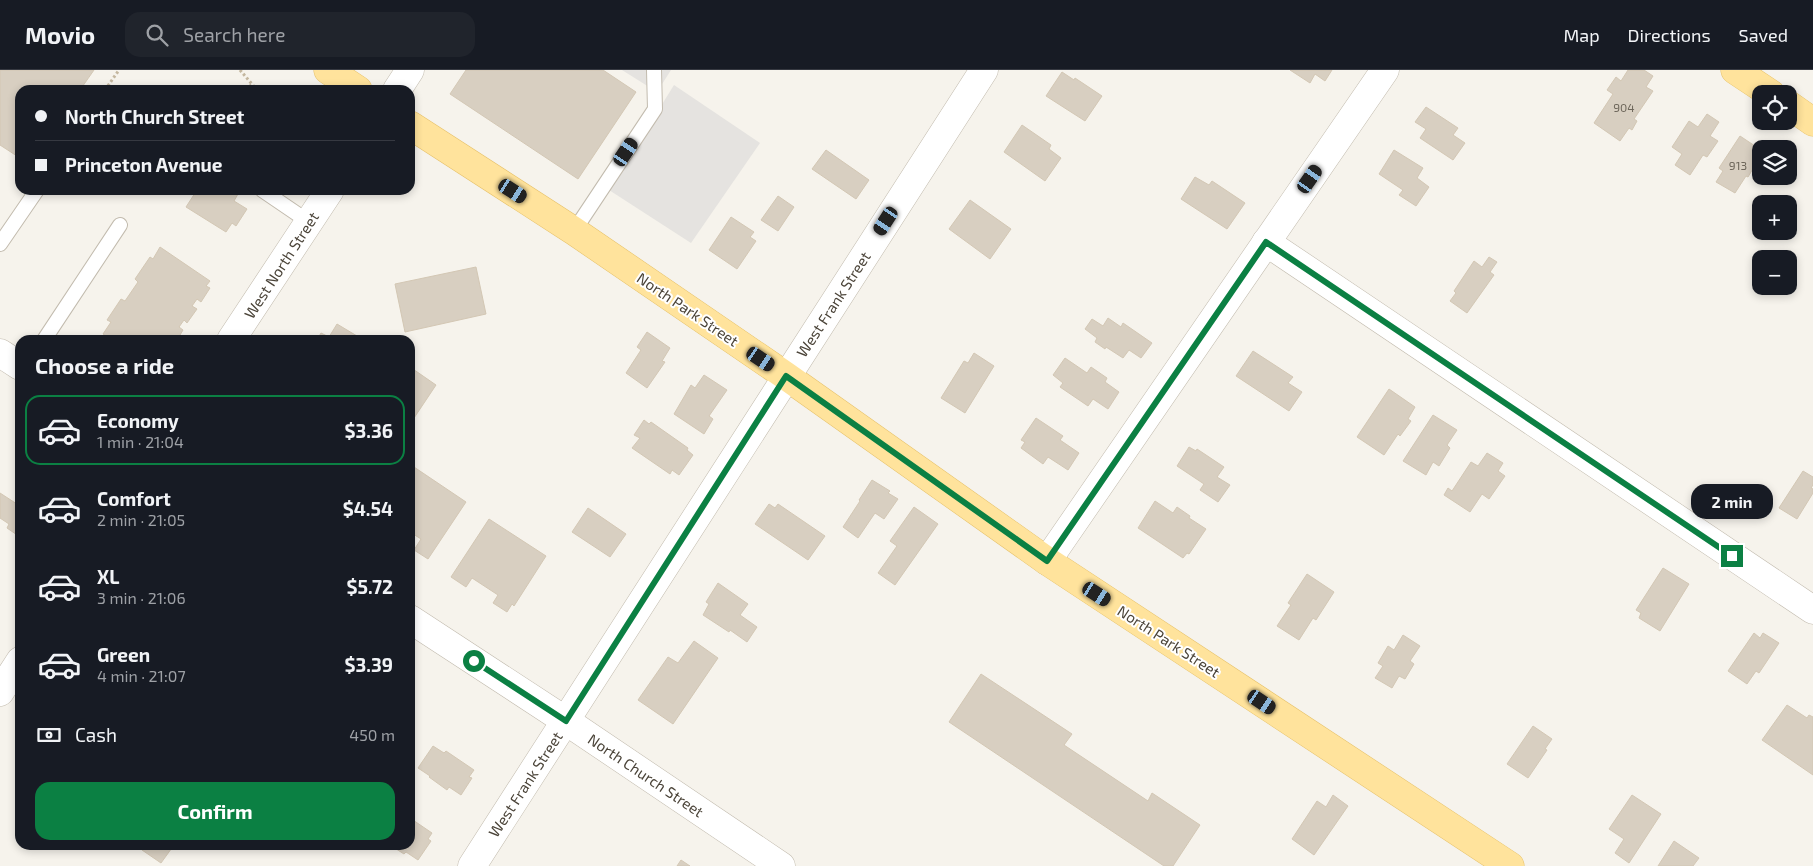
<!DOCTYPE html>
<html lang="en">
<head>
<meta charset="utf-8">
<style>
	body { margin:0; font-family:"Exo 2",sans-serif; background:#20242c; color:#f1f3f6; height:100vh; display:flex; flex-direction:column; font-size:19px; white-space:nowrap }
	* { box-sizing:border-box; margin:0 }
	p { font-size:16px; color:#9ea1a6 }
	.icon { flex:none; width:28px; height:28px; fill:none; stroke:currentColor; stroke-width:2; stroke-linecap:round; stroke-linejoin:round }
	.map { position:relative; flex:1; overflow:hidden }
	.drawer { position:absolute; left:15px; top:265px; width:400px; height:515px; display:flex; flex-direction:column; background:#171b24; border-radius:15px; box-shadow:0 2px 8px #0003 }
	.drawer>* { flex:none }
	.guide { position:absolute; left:15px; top:15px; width:400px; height:110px; border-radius:15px; box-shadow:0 2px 8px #0003; display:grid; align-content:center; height:110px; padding:0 20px; background:#171b24 }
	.controls { position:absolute; left:1752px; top:15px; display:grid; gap:10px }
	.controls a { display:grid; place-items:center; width:45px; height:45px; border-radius:10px; background:#171b24; box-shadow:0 2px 8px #0003; font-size:25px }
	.end { position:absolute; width:22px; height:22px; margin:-11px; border:6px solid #0b8043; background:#fff; box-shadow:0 0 0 2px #fff }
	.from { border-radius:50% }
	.bubble { position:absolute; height:35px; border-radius:15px; background:#171b24; box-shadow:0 2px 8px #0003; font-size:16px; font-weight:700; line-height:35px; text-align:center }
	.car { position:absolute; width:15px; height:30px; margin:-15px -8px; border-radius:6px; box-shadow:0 0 4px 1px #0007; background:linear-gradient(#222 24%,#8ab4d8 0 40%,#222 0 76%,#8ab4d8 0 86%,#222 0) }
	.guide b { display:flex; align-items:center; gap:18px; height:48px; font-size:19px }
	.guide b+b { border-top:1px solid #363941 }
	.guide i { width:12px; height:12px; background:#f1f3f6 }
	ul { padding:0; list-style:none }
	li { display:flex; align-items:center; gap:15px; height:70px; margin:0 10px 8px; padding:0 10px; border:2px solid transparent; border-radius:15px }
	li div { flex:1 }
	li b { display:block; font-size:19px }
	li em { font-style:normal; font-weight:700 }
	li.on { border-color:#0b8043 }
	li>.icon { width:45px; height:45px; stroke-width:1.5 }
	h2 { padding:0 20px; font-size:22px; line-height:60px }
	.pay { display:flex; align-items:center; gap:12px; height:55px; padding:0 20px; font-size:19px }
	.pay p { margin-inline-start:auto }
	.primary-button { display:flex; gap:10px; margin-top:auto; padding:10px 20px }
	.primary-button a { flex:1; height:58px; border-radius:15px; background:#0b8043; color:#fff; font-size:20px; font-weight:700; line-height:58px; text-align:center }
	header { display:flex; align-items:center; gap:30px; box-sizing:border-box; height:70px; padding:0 25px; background:#171b24; border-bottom:1px solid #363941 }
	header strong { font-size:24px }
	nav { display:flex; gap:28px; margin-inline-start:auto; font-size:18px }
	.search { width:350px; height:45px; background:#20242c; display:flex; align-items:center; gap:12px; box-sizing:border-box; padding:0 18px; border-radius:15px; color:#9ea1a6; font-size:19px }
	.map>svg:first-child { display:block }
	.parking { fill:#e5e3e0 }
	.building { fill:#d8cfc1; stroke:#d3c7b4 }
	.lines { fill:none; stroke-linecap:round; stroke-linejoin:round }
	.service-casing { stroke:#c2bbae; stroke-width:16 }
	.minor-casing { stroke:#c2bbae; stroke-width:29 }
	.tertiary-casing { stroke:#c2bbae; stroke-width:29 }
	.primary-casing { stroke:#e6c16a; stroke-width:29 }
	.path { stroke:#c4b79f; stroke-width:3; stroke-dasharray:2.5 2.5; stroke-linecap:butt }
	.service { stroke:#fff; stroke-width:14 }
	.minor { stroke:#fff; stroke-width:28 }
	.tertiary { stroke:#fff; stroke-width:28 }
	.primary { stroke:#ffe39c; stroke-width:28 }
	.route { stroke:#0b8043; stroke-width:6 }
	.labels { text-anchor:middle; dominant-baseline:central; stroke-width:4; stroke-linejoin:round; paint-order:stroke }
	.number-label { font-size:12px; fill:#6e675b }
	.street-label { font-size:15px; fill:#4b4439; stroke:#fff }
</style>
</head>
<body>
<header>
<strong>Movio</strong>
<div class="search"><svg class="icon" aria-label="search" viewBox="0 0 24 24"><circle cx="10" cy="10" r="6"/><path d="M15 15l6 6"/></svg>Search here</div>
<nav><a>Map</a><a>Directions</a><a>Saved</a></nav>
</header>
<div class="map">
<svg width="1813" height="796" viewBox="0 0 1813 796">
	<rect width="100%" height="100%" fill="#f6f3ec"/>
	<g class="parking">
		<path d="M622,0H671L657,22Z"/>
		<path d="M674,15L760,73L691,173L609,120Z"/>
	</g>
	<g class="building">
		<path d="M0,0H94L80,20H20V88L0,75Z"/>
		<path d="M466,0H603L636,22L578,109L450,24Z"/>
		<path d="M1290,0H1332L1325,11L1315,4L1310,13Z"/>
		<path d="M1628,0H1644L1653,6L1646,17L1653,21L1634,49L1637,51L1632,60L1629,58L1620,71L1594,53L1613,24L1607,20L1616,7L1621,11Z"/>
		<path d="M1062,2L1074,10L1075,8L1102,26L1085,51L1046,26Z"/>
		<path d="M1426,37L1458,58L1453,65L1465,73L1453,90L1420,68L1426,59L1415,52Z"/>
		<path d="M1707,44L1719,52L1710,66L1718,71L1707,87L1703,85L1690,105L1675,95L1682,84L1672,77L1689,51L1698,57Z"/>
		<path d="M1022,55L1051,75L1049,79L1061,88L1045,111L1004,82Z"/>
		<path d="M1740,66L1761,80V82L1755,91L1757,92L1748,107L1746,106L1735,123L1716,112L1723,101L1719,98Z"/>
		<path d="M826,80L869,110L856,129L812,99Z"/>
		<path d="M1394,80L1423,98L1417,108L1429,117L1416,136L1399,125L1403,120L1379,104Z"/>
		<path d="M1195,107L1209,115L1212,111L1245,133L1227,159L1181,129Z"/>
		<path d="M197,120H232L238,124L234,131L247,139L236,156L232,153L226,162L186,137Z"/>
		<path d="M778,126L794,137L778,161L761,150Z"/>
		<path d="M970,130L1011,159L990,189L949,159Z"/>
		<path d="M731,147L754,162L750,167L756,171L737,199L709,180Z"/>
		<path d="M160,177L210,211L206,216L210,218L201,232L197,229L192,236L197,239L187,253L184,250L179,257L183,260L177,270H113L103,264L111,252L107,250L121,229L125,231L138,212L135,209L150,187L153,189Z"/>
		<path d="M1489,187L1497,192L1490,202L1494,205L1467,243L1450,231L1456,223L1454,221L1474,191L1482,197Z"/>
		<path d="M476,197L486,244L405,262L395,214Z"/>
		<path d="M1108,248L1121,257L1123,253L1152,273L1141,288L1129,280L1123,288L1106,277L1105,279L1095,272L1097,268L1085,259L1092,249L1103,256Z"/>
		<path d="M337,254L362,269L317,270L321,263L329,267Z"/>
		<path d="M647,262L670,278L662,291L665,292L647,318L626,303L641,280L637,277Z"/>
		<path d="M1253,281L1293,307L1288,313L1302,322L1289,341L1236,306Z"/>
		<path d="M974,283L994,296L965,343L941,328L964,291L968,293Z"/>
		<path d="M1065,288L1087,303L1091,297L1107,308L1105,312L1119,322L1108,339L1093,329L1088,336L1060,317L1063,313L1053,305Z"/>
		<path d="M410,297L436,315L410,354Z"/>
		<path d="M704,305L727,320L709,346L713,349L704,364L674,344L691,315L695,318Z"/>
		<path d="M1389,319L1415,337L1408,349L1411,351L1400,366L1398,364L1384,385L1357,367Z"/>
		<path d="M1433,345L1457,360L1447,375L1450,378L1439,396L1433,392L1426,405L1403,391Z"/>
		<path d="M1036,348L1063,366L1060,370L1079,383L1068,400L1048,387L1043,394L1021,378L1025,372L1021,370Z"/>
		<path d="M644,350L649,354L651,352L688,378L687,380L693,385L679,405L672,400L670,404L632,378L640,368L634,365Z"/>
		<path d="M1189,377L1196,381L1197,379L1224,397L1217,407L1230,415L1218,432L1200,420L1204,414L1177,396Z"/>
		<path d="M1487,383L1503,393L1498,401L1505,406L1489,429L1482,424L1470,442L1444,425L1448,418L1452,421L1471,392L1478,396Z"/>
		<path d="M411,395L466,432L428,489L414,480L421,469L410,462Z"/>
		<path d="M1803,401L1813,407V415L1811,418L1813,419V423L1797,449L1779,438Z"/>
		<path d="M872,410L890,421L888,423L898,429L884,449L875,443L858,468L843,457L860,431L859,430Z"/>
		<path d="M0,423L20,436V467L7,458L9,454L0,448Z"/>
		<path d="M1155,431L1173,443L1177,437L1190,446L1189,448L1206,459L1189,484L1187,483L1183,488L1138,458Z"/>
		<path d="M769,434L775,438L778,434L825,466L808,490L755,454Z"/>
		<path d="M914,437L938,454L895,515L878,503L897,476L890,471Z"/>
		<path d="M588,438L626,464L610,487L572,462Z"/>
		<path d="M489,449L546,486L514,536L512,534L507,542L493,533L498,525L472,508L466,517L451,507Z"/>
		<path d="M1663,498L1689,514L1660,561L1639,548L1641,543L1636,540Z"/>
		<path d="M1307,504L1334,522L1316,550L1313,548L1299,570L1277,556L1291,535L1288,533Z"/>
		<path d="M718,513L748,534L740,545L757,557L747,572L730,560L729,562L703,545L709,534L706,532Z"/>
		<path d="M1754,563L1760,568L1763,563L1779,573L1759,603L1756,601L1747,614L1728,601Z"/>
		<path d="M1403,565L1420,576L1410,591L1414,594L1405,609L1399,606L1392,618L1375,608L1383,596L1378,593L1388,576L1394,580Z"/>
		<path d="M694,571L718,588L673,654L638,630L668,587L678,593Z"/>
		<path d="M981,604L1072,664L1064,675L1148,731L1152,723L1200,755L1173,796H1164L949,652Z"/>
		<path d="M1787,635L1807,648L1809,645L1813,647V705L1762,670Z"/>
		<path d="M1533,656L1552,669L1545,679L1547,680L1528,708L1507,694Z"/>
		<path d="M433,676L444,683L446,681L474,700L469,707L472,708L461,725L449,717L447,720L429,707L430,706L418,698Z"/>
		<path d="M1333,725L1348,736L1314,785L1292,769L1317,731L1326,737Z"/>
		<path d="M1632,725L1661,744L1629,793L1615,783L1624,769L1609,759Z"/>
		<path d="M410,748L432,763L428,769L431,771L418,790L406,782L404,784L390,775H410Z"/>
		<path d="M1674,771L1699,788L1693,796H1658Z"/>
		<path d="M145,775H174L161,793L142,780Z"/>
		<path d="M681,790L690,796H677Z"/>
	</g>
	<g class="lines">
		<defs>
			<g id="service">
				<path d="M262,120L309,152"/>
				<path d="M574,161L655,39L654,0"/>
				<path d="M0,174L37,120"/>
				<path d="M44,270L120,155"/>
			</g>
			<g id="minor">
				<path d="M1266,172L1813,540"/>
				<path d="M231,270L330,120"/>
				<path d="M0,283L20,296"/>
				<path d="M1047,491L1385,0"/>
				<path d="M410,549L566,651L781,796"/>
				<path d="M0,622L20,591"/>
				<path d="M472,796L984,0"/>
			</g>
			<path id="tertiary" d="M397,20L410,0"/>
			<g id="primary">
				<path d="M328,0L358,20"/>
				<path d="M1735,0L1771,24"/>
				<path d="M1789,35L1813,52"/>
				<path d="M410,55L574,161L786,306L1047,491L1510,796"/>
			</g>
		</defs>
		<use href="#service" class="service-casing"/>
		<use href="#minor" class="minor-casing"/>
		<use href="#tertiary" class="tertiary-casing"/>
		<use href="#primary" class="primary-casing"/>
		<g class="path">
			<path d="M240,0L257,20"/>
			<path d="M105,20L119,0"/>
			<path d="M246,20L252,14"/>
		</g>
		<use href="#service" class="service"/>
		<use href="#minor" class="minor"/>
		<use href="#tertiary" class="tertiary"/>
		<use href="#primary" class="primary"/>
	</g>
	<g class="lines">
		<path class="route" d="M474,591L566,651L786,306L1047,491L1266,172L1732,486"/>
	</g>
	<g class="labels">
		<g class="number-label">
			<text x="1624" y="37">904</text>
			<text x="1738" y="95">913</text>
		</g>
		<g class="street-label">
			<text transform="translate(281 195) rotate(-57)">West North Street</text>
			<text transform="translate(833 234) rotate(-57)">West Frank Street</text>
			<text transform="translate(688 239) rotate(34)">North Park Street</text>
			<text transform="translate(1169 571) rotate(33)">North Park Street</text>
			<text transform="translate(646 705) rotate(34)">North Church Street</text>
			<text transform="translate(525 714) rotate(-57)">West Frank Street</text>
		</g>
	</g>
</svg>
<div class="controls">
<a><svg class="icon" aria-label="locate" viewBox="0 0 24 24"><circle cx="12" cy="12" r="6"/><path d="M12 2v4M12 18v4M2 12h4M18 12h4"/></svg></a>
<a><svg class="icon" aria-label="layers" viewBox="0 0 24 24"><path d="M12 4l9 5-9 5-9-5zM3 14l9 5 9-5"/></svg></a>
<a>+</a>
<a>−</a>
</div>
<i class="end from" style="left:474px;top:591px"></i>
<i class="end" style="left:1732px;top:486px"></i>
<div class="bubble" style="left:1691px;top:414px;width:82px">2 min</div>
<i class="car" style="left:626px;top:82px;rotate:34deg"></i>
<i class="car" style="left:1310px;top:109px;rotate:35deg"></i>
<i class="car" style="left:513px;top:121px;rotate:123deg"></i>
<i class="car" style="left:886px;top:151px;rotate:213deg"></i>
<i class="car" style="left:761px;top:289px;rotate:124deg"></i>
<i class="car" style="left:1097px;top:524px;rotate:123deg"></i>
<i class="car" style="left:1262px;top:632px;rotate:124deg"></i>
<div class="guide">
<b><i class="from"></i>North Church Street</b>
<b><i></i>Princeton Avenue</b>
</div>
<section class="drawer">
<h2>Choose a ride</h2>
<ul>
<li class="on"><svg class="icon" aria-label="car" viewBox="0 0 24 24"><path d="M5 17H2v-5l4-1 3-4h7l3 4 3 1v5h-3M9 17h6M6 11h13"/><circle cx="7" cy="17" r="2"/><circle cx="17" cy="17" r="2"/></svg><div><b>Economy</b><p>1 min · 21:04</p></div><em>$3.36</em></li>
<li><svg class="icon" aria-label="car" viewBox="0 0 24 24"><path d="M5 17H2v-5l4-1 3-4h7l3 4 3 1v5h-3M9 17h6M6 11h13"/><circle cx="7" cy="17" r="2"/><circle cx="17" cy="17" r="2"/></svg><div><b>Comfort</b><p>2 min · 21:05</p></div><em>$4.54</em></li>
<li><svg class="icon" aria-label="car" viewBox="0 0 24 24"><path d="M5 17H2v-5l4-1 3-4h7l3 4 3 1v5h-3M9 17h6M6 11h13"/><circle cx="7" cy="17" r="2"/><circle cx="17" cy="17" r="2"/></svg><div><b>XL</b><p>3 min · 21:06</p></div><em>$5.72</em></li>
<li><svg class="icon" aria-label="car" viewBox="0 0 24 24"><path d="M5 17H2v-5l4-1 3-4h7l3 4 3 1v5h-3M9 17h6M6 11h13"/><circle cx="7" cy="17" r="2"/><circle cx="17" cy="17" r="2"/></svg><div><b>Green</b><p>4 min · 21:07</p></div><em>$3.39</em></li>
</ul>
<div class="pay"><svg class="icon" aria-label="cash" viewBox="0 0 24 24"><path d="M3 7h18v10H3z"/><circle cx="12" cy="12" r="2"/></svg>Cash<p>450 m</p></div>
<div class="primary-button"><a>Confirm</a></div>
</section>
</div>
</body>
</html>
